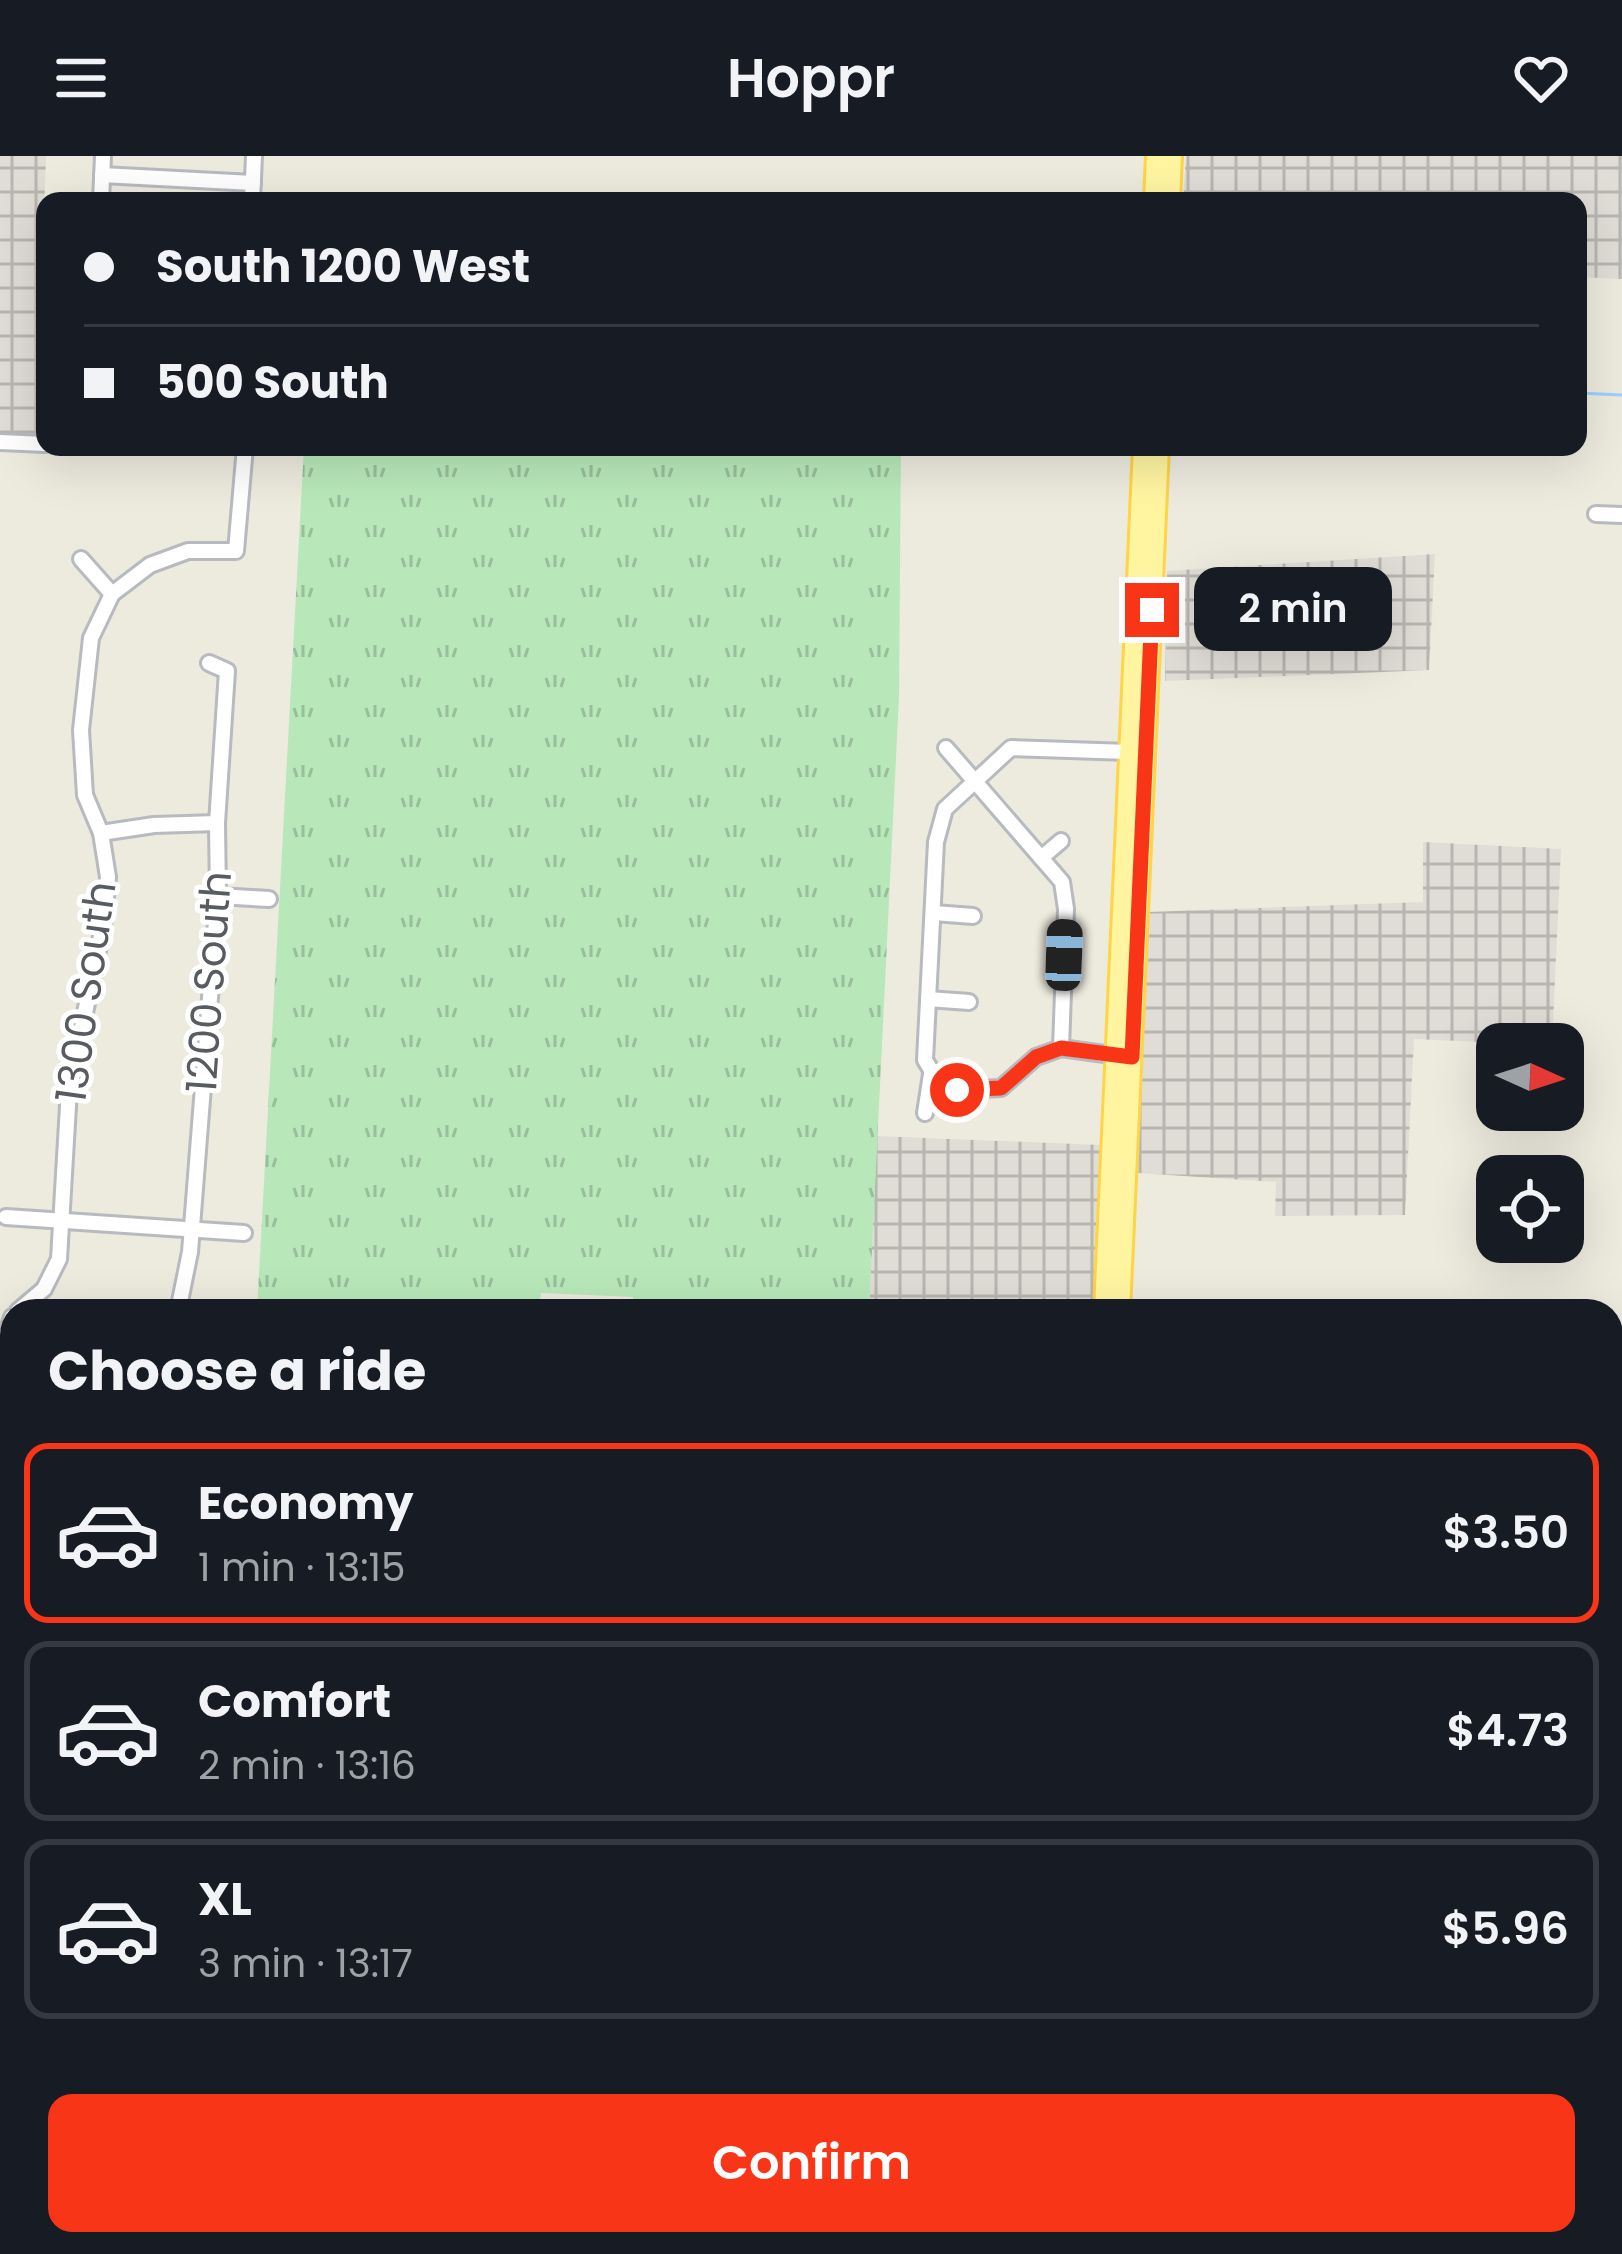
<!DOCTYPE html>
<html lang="en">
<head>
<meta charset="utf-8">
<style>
	body { margin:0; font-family:Poppins,sans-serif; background:#242831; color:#f1f3f6; height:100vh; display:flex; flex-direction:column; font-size:45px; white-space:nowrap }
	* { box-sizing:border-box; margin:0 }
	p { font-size:39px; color:#9ea1a6 }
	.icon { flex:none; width:66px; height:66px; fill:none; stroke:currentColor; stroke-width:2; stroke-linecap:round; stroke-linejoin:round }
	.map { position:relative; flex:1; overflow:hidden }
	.sheet { position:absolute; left:0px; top:1143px; width:1623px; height:957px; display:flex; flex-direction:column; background:#171b24; border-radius:36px 36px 0 0; box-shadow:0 12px 48px #0002 }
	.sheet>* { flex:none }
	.guide { position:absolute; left:36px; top:36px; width:1551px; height:264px; border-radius:24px; box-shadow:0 12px 48px #0002; display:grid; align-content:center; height:264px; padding:0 48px; background:#171b24 }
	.needle { width:78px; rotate:93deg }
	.buttons { position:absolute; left:1476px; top:867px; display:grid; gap:24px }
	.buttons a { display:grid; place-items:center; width:108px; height:108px; border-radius:24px; background:#171b24; box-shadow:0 12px 48px #0002; font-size:60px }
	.end { position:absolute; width:54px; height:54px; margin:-27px; border:15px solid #f93518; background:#fff; box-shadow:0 0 0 6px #fff }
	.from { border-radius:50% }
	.bubble { position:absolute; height:84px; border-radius:24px; background:#171b24; box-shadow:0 12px 48px #0002; font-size:39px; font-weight:600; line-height:84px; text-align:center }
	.car { position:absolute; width:36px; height:72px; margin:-36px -18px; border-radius:15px; box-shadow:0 0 9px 3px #0007; background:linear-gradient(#222 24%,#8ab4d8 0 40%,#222 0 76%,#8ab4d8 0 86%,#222 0) }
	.guide b { display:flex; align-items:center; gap:42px; height:114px; font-size:45px }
	.guide b+b { border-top:3px solid #363941 }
	.guide i { width:30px; height:30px; background:#f1f3f6 }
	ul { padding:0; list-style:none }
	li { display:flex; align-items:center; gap:36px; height:180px; margin:0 24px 18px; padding:0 24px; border:6px solid #363941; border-radius:24px }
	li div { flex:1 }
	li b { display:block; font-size:45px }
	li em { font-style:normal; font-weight:600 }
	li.on { border-color:#f93518 }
	li>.icon { width:108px; height:108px; stroke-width:1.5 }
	h2 { padding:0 48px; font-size:54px; line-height:144px }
	.cta { display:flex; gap:24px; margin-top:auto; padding:24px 48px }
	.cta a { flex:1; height:138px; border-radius:24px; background:#f93518; color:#fff; font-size:48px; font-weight:600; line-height:138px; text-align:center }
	header { display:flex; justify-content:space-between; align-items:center; height:156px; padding:0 48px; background:#171b24; font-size:54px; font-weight:600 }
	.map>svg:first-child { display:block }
	.industrial { fill:url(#industrial-grid) }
	.grass { fill:url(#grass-tufts) }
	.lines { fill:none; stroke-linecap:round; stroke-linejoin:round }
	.stream { stroke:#9ccfff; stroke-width:3 }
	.minor-casing { stroke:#b7babf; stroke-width:20 }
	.major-casing { stroke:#ffd446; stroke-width:24 }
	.minor { stroke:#fff; stroke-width:14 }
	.major { stroke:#fff5a1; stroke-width:18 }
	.rail { stroke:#b3b4b4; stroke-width:3; stroke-dasharray:3 15; stroke-linecap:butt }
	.route { stroke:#f93518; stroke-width:15 }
	.labels { text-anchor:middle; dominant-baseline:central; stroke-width:10; stroke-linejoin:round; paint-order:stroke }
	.street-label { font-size:42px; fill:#585c61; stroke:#fff }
</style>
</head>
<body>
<header><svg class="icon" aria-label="menu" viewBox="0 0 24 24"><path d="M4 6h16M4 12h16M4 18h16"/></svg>Hoppr<svg class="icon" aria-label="heart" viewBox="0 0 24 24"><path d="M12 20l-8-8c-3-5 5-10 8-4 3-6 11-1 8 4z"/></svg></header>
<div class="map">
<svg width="1622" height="2098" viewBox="0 0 1622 2098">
	<defs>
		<pattern id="industrial-grid" width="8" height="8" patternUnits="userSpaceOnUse" patternTransform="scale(3)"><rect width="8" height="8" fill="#e0ddd6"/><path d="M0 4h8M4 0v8" fill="none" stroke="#b8b6b1"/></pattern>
		<pattern id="grass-tufts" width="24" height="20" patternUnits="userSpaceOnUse" patternTransform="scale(3)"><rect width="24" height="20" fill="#b8e8ba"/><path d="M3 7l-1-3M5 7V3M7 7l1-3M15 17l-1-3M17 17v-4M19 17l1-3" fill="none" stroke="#98bf9b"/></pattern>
	</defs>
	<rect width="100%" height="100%" fill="#edeade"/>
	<g class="industrial">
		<path d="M0,0H46L36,283L0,281Z"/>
		<path d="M1186,0H1622V123L1578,121V45H1183Z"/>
		<path d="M1435,398L1429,514L1165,525L1167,415Z"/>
		<path d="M1423,686L1561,693L1552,888H1497V920L1481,919L1482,886L1414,883L1405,1059L1275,1060L1276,1026L1137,1017L1148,756L1423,746Z"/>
		<path d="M877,980L1101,989L1093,1155H869Z"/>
		<path d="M1611,1570L1622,1571V1773L1611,1771Z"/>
		<path d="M1611,1807L1622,1809V2098H1084L1085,2088H1611Z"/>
		<path d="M508,2088H1048L1047,2098H507Z"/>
	</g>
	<path class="grass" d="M304,291H901L899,540L869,1155H633V1141L541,1137L539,1155H257Z"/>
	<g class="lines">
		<path class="stream" d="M1578,237L1622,239"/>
		<defs>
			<g id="minor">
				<path d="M102,19L253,27"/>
				<path d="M101,45L103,0"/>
				<path d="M252,45L254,0"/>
				<path d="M0,286L45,288"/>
				<path d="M1596,358L1622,359"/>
				<path d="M81,403L112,438"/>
				<path d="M946,592L1062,726L1066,753L1061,892"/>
				<path d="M101,677L154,669L217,667"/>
				<path d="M1041,702L1061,685"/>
				<path d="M218,740L269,743"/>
				<path d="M934,757L973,760"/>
				<path d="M928,843L969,846"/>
				<path d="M1119,900L1061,892L1036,901L1001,932L957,934L940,929L925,904L936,686L945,653L1011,592L1129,596"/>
				<path d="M925,957L931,918"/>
				<path d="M6,1061L244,1077"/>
				<path d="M18,1155L44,1133L59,1103L69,933L103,771L108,721L101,677L85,639L81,574L91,482L112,438L150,409L188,395H236L245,291"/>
				<path d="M178,1155L190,1096L218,740L217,667L227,515L209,507"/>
				<path d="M0,1198L12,1161"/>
				<path d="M0,1256H12"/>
				<path d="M1611,1346L1622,1347"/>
				<path d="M0,1527L12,1530"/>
				<path d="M0,1954L12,1959"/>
				<path d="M332,2088L348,2098"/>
				<path d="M416,2096L423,2088"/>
				<path d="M720,2098L721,2088"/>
			</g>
			<g id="major">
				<path d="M1154,45L1156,0"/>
				<path d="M1170,45L1172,0"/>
				<path d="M1104,1155L1143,291"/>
				<path d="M1120,1155L1159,291"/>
				<path d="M1058,2098V2088"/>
				<path d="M1074,2098L1075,2088"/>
			</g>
		</defs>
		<use href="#minor" class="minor-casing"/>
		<use href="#major" class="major-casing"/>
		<use href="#minor" class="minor"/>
		<use href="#major" class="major"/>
		<g class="rail">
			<path d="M0,1443L12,1445"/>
			<path d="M1611,1787L1622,1789"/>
			<path d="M0,2048L12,2053"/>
			<path d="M58,2088L84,2098"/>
			<path d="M102,2088L127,2098"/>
		</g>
	</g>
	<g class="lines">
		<path class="route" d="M957,934L1001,932L1036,901L1061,892L1132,901L1152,454"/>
	</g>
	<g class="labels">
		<g class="street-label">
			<text transform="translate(209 826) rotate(-86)">1200 South</text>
			<text transform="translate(86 836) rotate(-82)">1300 South</text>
		</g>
	</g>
</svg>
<div class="buttons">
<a><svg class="needle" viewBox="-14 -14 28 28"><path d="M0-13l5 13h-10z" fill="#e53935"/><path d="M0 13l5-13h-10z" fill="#9ea1a6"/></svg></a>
<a><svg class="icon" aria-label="locate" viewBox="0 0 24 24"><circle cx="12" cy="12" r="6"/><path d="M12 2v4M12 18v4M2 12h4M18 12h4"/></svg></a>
</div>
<i class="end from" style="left:957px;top:934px"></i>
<i class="end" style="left:1152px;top:454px"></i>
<div class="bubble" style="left:1194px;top:411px;width:198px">2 min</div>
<i class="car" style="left:1064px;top:799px;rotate:2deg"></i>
<div class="guide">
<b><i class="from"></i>South 1200 West</b>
<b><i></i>500 South</b>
</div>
<section class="sheet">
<h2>Choose a ride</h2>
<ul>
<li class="on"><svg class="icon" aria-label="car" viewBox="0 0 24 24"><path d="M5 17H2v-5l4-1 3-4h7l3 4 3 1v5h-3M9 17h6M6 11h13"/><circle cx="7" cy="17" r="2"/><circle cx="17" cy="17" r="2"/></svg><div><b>Economy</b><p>1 min · 13:15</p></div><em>$3.50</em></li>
<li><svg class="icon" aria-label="car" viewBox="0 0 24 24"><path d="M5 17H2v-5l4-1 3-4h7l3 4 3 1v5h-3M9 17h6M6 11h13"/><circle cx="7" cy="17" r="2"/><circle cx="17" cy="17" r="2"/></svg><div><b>Comfort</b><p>2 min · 13:16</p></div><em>$4.73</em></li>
<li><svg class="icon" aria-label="car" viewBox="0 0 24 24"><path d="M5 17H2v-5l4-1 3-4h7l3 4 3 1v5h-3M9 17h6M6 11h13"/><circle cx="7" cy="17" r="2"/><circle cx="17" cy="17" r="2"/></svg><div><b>XL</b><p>3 min · 13:17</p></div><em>$5.96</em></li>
</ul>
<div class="cta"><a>Confirm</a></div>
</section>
</div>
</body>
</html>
